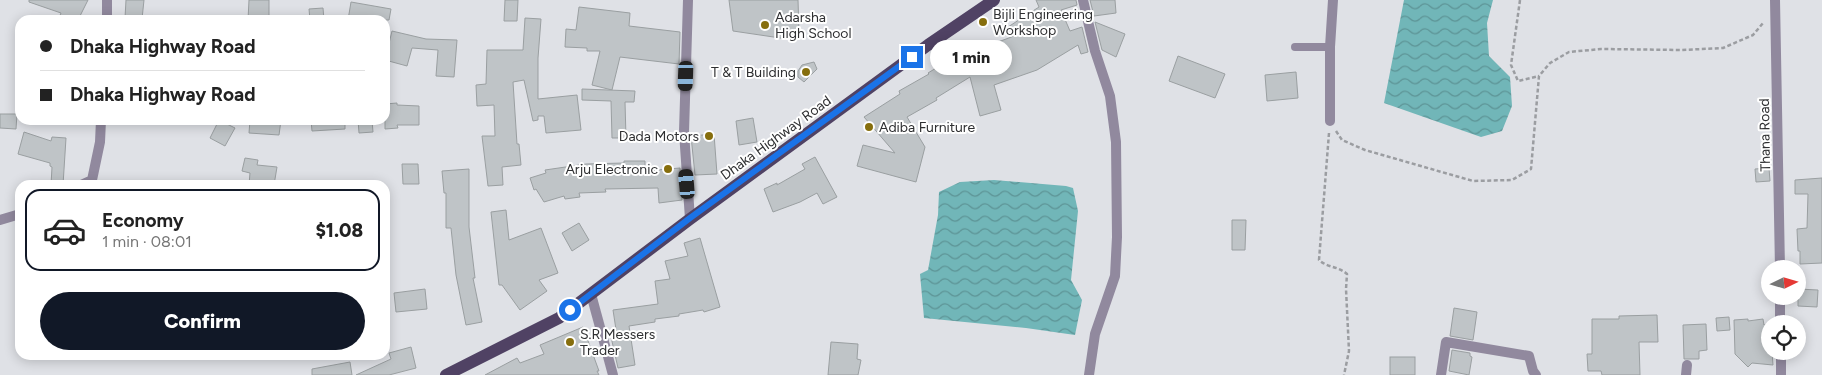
<!DOCTYPE html>
<html lang="en">
<head>
<meta charset="utf-8">
<style>
	body { margin:0; font-family:Figtree,sans-serif; background:#f6f6f6; color:#222; height:100vh; display:flex; flex-direction:column; font-size:19px; white-space:nowrap }
	* { box-sizing:border-box; margin:0 }
	p { font-size:16px; color:#767676 }
	.icon { flex:none; width:28px; height:28px; fill:none; stroke:currentColor; stroke-width:2; stroke-linecap:round; stroke-linejoin:round }
	.map { position:relative; flex:1; overflow:hidden }
	.sheet { position:absolute; left:15px; top:180px; width:375px; height:180px; display:flex; flex-direction:column; background:#fff; border-radius:15px; box-shadow:0 2px 12px #0003 }
	.sheet>* { flex:none }
	.hud { position:absolute; left:15px; top:15px; width:375px; height:110px; border-radius:15px; box-shadow:0 2px 12px #0003; display:grid; align-content:center; height:110px; padding:0 25px; background:#fff }
	.needle { width:32px; rotate:85deg }
	.buttons { position:absolute; left:1761px; top:260px; display:grid; gap:10px }
	.buttons a { display:grid; place-items:center; width:45px; height:45px; border-radius:50%; background:#fff; box-shadow:0 2px 12px #0003; font-size:25px }
	.end { position:absolute; width:22px; height:22px; margin:-11px; border:6px solid #1a73e8; background:#fff; box-shadow:0 0 0 2px #fff }
	.from { border-radius:50% }
	.bubble { position:absolute; height:35px; border-radius:18px; background:#fff; box-shadow:0 2px 12px #0003; font-size:16px; font-weight:800; line-height:35px; text-align:center }
	.car { position:absolute; width:15px; height:30px; margin:-15px -8px; border-radius:6px; box-shadow:0 0 4px 1px #0007; background:linear-gradient(#222 24%,#8ab4d8 0 40%,#222 0 76%,#8ab4d8 0 86%,#222 0) }
	.hud b { display:flex; align-items:center; gap:18px; height:48px; font-size:19px }
	.hud b+b { border-top:1px solid #e0e0e0 }
	.hud i { width:12px; height:12px; background:#222 }
	ul { padding:9px 0 0; list-style:none }
	li { display:flex; align-items:center; gap:15px; height:82px; margin:0 10px 8px; padding:0 15px; border:2px solid #e0e0e0; border-radius:15px }
	li div { flex:1 }
	li b { display:block; font-size:19px }
	li em { font-style:normal; font-weight:800 }
	li.on { border-color:#111827 }
	li>.icon { width:45px; height:45px; stroke-width:1.5 }
	.primary-button { display:flex; gap:10px; margin-top:auto; padding:10px 25px }
	.primary-button a { flex:1; height:58px; border-radius:30px; background:#111827; color:#fff; font-size:20px; font-weight:800; line-height:58px; text-align:center }
	.map>svg:first-child { display:block }
	.water { fill:url(#water-waves) }
	.building { fill:#bfc4c7; stroke:#9a9fa1 }
	.lines { fill:none; stroke-linecap:round; stroke-linejoin:round }
	.path { stroke:#9b9da1; stroke-width:2.5; stroke-dasharray:4 2.5; stroke-linecap:butt }
	.service { stroke:#91899e; stroke-width:8 }
	.minor { stroke:#91899e; stroke-width:10 }
	.primary { stroke:#504264; stroke-width:12 }
	.route { stroke:#1a73e8; stroke-width:6 }
	.poi-dot { fill:#866e0d; stroke:#fff; stroke-width:2 }
	.labels { text-anchor:middle; dominant-baseline:central; stroke-width:4; stroke-linejoin:round; paint-order:stroke }
	.poi-label { font-size:14px; fill:#2e2f31; stroke:#fff; text-anchor:start }
	.street-label { font-size:14px; fill:#2e2f31; stroke:#fff }
</style>
</head>
<body>
<div class="map">
<svg width="1822" height="375" viewBox="0 0 1822 375">
	<defs>
		<pattern id="water-waves" width="16" height="10" patternUnits="userSpaceOnUse" patternTransform="scale(1.25)"><rect width="16" height="10" fill="#71b6b8"/><path d="M0 5q4-4 8 0t8 0" fill="none" stroke="#5d9496"/></pattern>
	</defs>
	<rect width="100%" height="100%" fill="#dfe1e6"/>
	<g class="water">
		<path d="M1404,0H1493L1487,23L1489,56L1510,77L1512,106L1502,131L1481,137L1384,103Z"/>
		<path d="M994,180L1066,186L1073,188L1078,211L1071,280L1082,300L1075,335L1026,328L924,318L920,274L928,270L938,215L939,192L960,182Z"/>
	</g>
	<g class="building">
		<path d="M29,0H88L78,20H58L61,13L29,2Z"/>
		<path d="M126,0H144L142,19L125,18Z"/>
		<path d="M249,0H269V20H248Z"/>
		<path d="M505,0H518L517,21H504Z"/>
		<path d="M729,0H798L799,32L787,39L733,31Z"/>
		<path d="M1036,0H1076L1077,5L1061,10L1070,31L1082,27L1088,52L1081,54L1078,45L1037,70L994,85L1001,110L980,116L970,77L936,98L937,100L907,117L925,147L916,182L857,166L863,145L895,153L864,117L900,94L899,91L929,74L928,73L959,54L991,47L990,45L1014,36L1008,27L1039,7Z"/>
		<path d="M1090,0H1115L1116,13L1094,16Z"/>
		<path d="M351,2L391,9L389,20H348Z"/>
		<path d="M579,7L630,13L629,26L680,32L679,64L620,57L612,90L592,85L600,51H587V48L565,47L566,29L576,30Z"/>
		<path d="M323,8L324,20H310L309,9Z"/>
		<path d="M525,18L541,19L538,58V99L577,95L581,130L546,133L544,116H538V120L533,121L524,80L513,82L517,144H519L521,165L502,167L503,185L488,186L482,136H495L494,105L477,106L476,85L486,84L487,50H523Z"/>
		<path d="M1095,22L1125,34L1116,57L1102,50Z"/>
		<path d="M392,31L426,39L457,40L454,77L436,76L438,50L412,48L407,66L385,60Z"/>
		<path d="M1178,56L1225,74L1215,98L1169,81Z"/>
		<path d="M814,62L817,69L804,82L798,77V71L802,65Z"/>
		<path d="M1296,72L1298,98L1267,101L1265,75Z"/>
		<path d="M582,89L635,91L634,102H625L626,138H612L611,101L582,100Z"/>
		<path d="M397,103V105L419,106V125H397L398,128L385,129V104Z"/>
		<path d="M0,114H17L16,129L0,128Z"/>
		<path d="M753,118L757,142L739,145L736,121Z"/>
		<path d="M219,120L235,128L225,146L210,138Z"/>
		<path d="M250,120H281L279,135L249,133Z"/>
		<path d="M311,120H345V129L312,131Z"/>
		<path d="M358,120H372L373,132L359,133Z"/>
		<path d="M24,132L51,141L52,137L66,138L63,185H51L52,167L50,166V163L18,154Z"/>
		<path d="M714,134L717,174L695,175L691,136Z"/>
		<path d="M815,157L837,197L823,204L817,193L800,202L773,212L764,189L777,183V185L805,169L802,164Z"/>
		<path d="M245,158L258,160L257,165L277,167L274,185H249L250,173L242,171Z"/>
		<path d="M624,161H645V171L680,168L682,200L659,203L658,188L605,189L606,192L579,193L580,197L565,199L564,196L544,202L536,189L534,190L530,178L546,173L545,170L586,164L624,163Z"/>
		<path d="M402,164H418L419,184H403Z"/>
		<path d="M1769,168L1770,181L1756,182L1755,169Z"/>
		<path d="M469,169V227L475,278H473L482,322L466,325L456,275L451,228H446V193H444L442,171Z"/>
		<path d="M1822,178V263L1800,264V251H1798L1797,229L1807,228L1808,194H1795V180Z"/>
		<path d="M506,210L509,240L541,228L558,273L539,280L547,291L520,310L502,285H499L491,212Z"/>
		<path d="M1232,220H1246L1245,250H1232Z"/>
		<path d="M579,223L589,240L572,251L562,233Z"/>
		<path d="M700,238L720,307L704,312L703,310L679,314V316L655,319V322L629,326L635,365L618,368L611,337L617,336L613,310L658,304L655,281L670,279L665,261L688,256L684,243Z"/>
		<path d="M425,289L427,309L396,312L394,293Z"/>
		<path d="M1798,289L1818,290L1817,307L1798,306Z"/>
		<path d="M1454,308L1477,312L1473,340L1450,336Z"/>
		<path d="M1657,315L1658,342H1639L1640,375H1602L1601,371H1588L1587,354H1592V319H1619V316Z"/>
		<path d="M1729,317L1730,330L1717,331L1716,318Z"/>
		<path d="M1748,319V321L1763,319L1764,325L1770,324V352H1772L1773,365L1752,363L1748,367L1735,354L1734,320Z"/>
		<path d="M1706,324L1707,350L1699,351V359H1684L1683,325Z"/>
		<path d="M583,327L599,371H597L599,375H485L517,358L520,363L544,354L540,345Z"/>
		<path d="M831,342L858,344L857,359L861,360L858,375H828Z"/>
		<path d="M411,347L416,368L389,375H356L391,359L389,353Z"/>
		<path d="M1452,350L1470,353V356L1472,357L1469,375L1449,371Z"/>
		<rect x="1390" y="357" width="25" height="18"/>
		<path d="M350,362L352,375H312V369Z"/>
	</g>
	<g class="lines">
		<g class="path">
			<path d="M1520,0L1511,65L1518,81L1539,76"/>
			<path d="M1336,131L1342,140L1365,150L1473,181L1512,180L1531,169L1539,76L1550,63L1569,52L1601,49L1681,50L1723,48L1753,35L1763,23"/>
			<path d="M1329,133L1319,260C1328,268 1338,266 1347,274L1346,289L1349,351L1344,375"/>
		</g>
		<path class="service" d="M1295,47H1330"/>
		<g class="minor">
			<path d="M688,0L684,132L690,219"/>
			<path d="M1083,0L1095,51L1110,96L1116,142L1117,237L1115,276L1095,334L1089,375"/>
			<path d="M1775,0L1780,269"/>
			<path d="M107,20V0"/>
			<path d="M1330,121V47L1333,0"/>
			<path d="M81,185L92,180L100,142L101,120"/>
			<path d="M0,220L20,214"/>
			<path d="M591,294L613,375"/>
			<path d="M1780,296V324"/>
			<path d="M1781,351V375"/>
			<path d="M1441,375L1446,342L1529,356L1533,371L1536,375"/>
			<path d="M1686,375L1687,365"/>
		</g>
		<path class="primary" d="M446,375L559,318L690,219L928,45L994,0"/>
	</g>
	<g class="lines">
		<path class="route" d="M570,310L690,218L912,57"/>
	</g>
	<g class="poi-dot">
		<circle cx="983" cy="22" r="5"/>
		<circle cx="765" cy="25" r="5"/>
		<circle cx="806" cy="72" r="5"/>
		<circle cx="869" cy="127" r="5"/>
		<circle cx="709" cy="136" r="5"/>
		<circle cx="668" cy="169" r="5"/>
		<circle cx="570" cy="342" r="5"/>
	</g>
	<g class="labels">
		<g class="poi-label">
			<text x="993" y="14">Bijli Engineering<tspan x="993" dy="16">Workshop</tspan></text>
			<text x="775" y="17">Adarsha<tspan x="775" dy="16">High School</tspan></text>
			<text x="796" y="72" text-anchor="end">T &amp; T Building</text>
			<text x="879" y="127">Adiba Furniture</text>
			<text x="699" y="136" text-anchor="end">Dada Motors</text>
			<text x="658" y="169" text-anchor="end">Arju Electronic</text>
			<text x="580" y="334">S.R Messers<tspan x="580" dy="16">Trader</tspan></text>
		</g>
		<g class="street-label">
			<text transform="translate(1765 135) rotate(-91)">Thana Road</text>
			<text transform="translate(776 138) rotate(-36)">Dhaka Highway Road</text>
		</g>
	</g>
</svg>
<div class="buttons">
<a><svg class="needle" viewBox="-14 -14 28 28"><path d="M0-13l5 13h-10z" fill="#e53935"/><path d="M0 13l5-13h-10z" fill="#767676"/></svg></a>
<a><svg class="icon" aria-label="locate" viewBox="0 0 24 24"><circle cx="12" cy="12" r="6"/><path d="M12 2v4M12 18v4M2 12h4M18 12h4"/></svg></a>
</div>
<i class="end from" style="left:570px;top:310px"></i>
<i class="end" style="left:912px;top:57px"></i>
<div class="bubble" style="left:930px;top:40px;width:82px">1 min</div>
<i class="car" style="left:686px;top:76px;rotate:182deg"></i>
<i class="car" style="left:687px;top:184px;rotate:355deg"></i>
<div class="hud">
<b><i class="from"></i>Dhaka Highway Road</b>
<b><i></i>Dhaka Highway Road</b>
</div>
<section class="sheet">
<ul>
<li class="on"><svg class="icon" aria-label="car" viewBox="0 0 24 24"><path d="M5 17H2v-5l4-1 3-4h7l3 4 3 1v5h-3M9 17h6M6 11h13"/><circle cx="7" cy="17" r="2"/><circle cx="17" cy="17" r="2"/></svg><div><b>Economy</b><p>1 min · 08:01</p></div><em>$1.08</em></li>
</ul>
<div class="primary-button"><a>Confirm</a></div>
</section>
</div>
</body>
</html>
